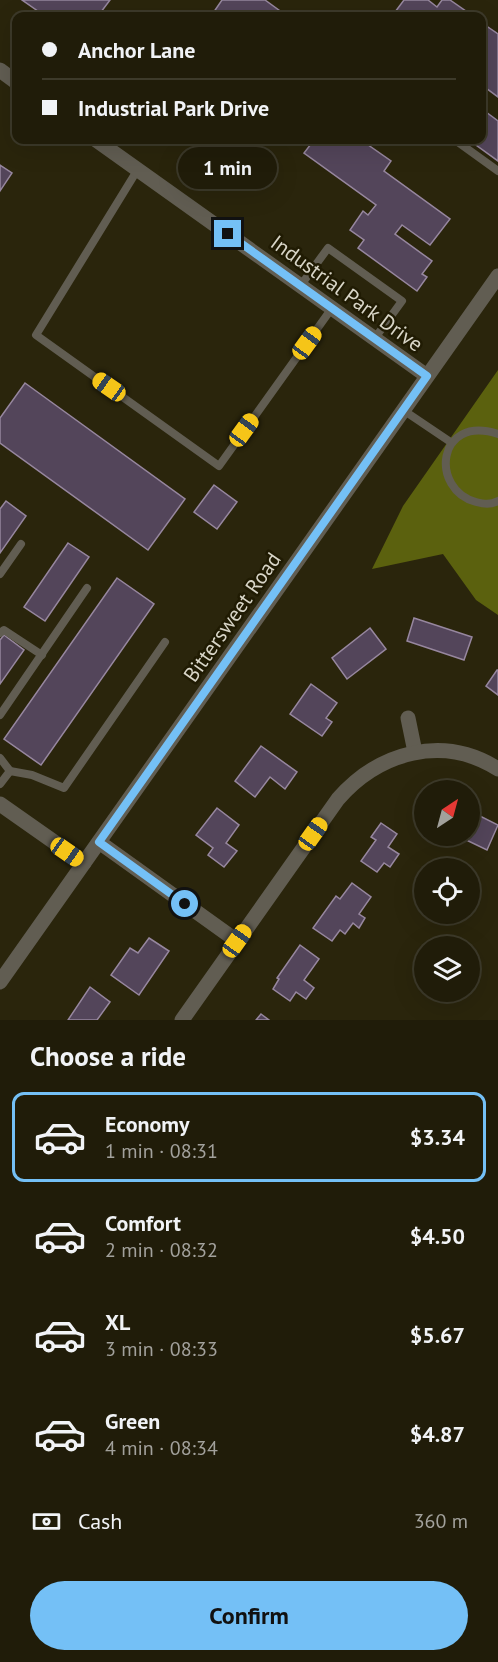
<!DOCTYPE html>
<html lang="en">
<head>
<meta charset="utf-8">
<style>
	body { margin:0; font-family:"PT Sans",sans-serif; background:#282512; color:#f1f3f6; height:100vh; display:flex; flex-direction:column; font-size:22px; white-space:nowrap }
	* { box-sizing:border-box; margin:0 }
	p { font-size:20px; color:#a2a19c }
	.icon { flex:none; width:33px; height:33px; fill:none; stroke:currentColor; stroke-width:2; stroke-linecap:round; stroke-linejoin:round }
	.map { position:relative; height:1020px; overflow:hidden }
	.drawer { display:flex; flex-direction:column; background:#201c09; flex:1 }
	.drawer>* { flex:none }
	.top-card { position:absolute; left:12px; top:12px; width:474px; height:132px; border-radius:12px; box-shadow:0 6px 24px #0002,0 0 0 2px #3d3a2a; display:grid; align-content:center; height:132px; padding:0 30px; background:#201c09 }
	.needle { width:39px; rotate:36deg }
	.tools { position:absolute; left:414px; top:780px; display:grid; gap:12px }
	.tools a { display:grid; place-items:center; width:66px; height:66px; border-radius:50%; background:#201c09; box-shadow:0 6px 24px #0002,0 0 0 2px #3d3a2a; font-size:30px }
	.end { position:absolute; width:27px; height:27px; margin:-14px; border:8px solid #74c0f6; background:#111; box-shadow:0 0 0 3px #111 }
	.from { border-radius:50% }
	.bubble { position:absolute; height:42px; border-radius:21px; background:#201c09; box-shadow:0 6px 24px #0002,0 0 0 2px #3d3a2a; font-size:20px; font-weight:800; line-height:42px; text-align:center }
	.car { position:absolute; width:18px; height:36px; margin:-18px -9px; border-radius:8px; box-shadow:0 0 4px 2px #0007; background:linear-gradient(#f5c518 24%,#345 0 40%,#f5c518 0 76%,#345 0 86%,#f5c518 0) }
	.top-card b { display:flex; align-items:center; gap:21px; height:57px; font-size:22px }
	.top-card b+b { border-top:2px solid #3d3a2a }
	.top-card i { width:15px; height:15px; background:#f1f3f6 }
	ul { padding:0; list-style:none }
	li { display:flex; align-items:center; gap:18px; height:90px; margin:0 12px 9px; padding:0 18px; border:3px solid transparent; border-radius:12px }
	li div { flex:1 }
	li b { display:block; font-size:22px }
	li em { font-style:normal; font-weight:800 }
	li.current { border-color:#74c0f6 }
	li>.icon { width:54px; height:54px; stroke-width:1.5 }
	h2 { padding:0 30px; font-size:27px; line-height:72px }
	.pay { display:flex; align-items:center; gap:15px; height:66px; padding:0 30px; font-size:22px }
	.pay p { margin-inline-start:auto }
	.primary-button { display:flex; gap:12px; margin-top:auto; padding:12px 30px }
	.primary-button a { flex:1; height:69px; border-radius:36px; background:#74c0f6; color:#111; font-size:24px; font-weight:800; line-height:69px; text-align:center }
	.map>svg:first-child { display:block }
	.forest { fill:#5b610e }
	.building { fill:#53455a; stroke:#97879f; stroke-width:1.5 }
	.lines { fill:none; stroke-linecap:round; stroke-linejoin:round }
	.service { stroke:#615d52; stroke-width:8 }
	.minor { stroke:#615d52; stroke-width:15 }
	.tertiary { stroke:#615d52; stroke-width:15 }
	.route { stroke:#74c0f6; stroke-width:8 }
	.labels { text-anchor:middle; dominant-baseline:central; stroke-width:5; stroke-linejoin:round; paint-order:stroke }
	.street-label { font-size:21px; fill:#d8d5c7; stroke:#201b03 }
</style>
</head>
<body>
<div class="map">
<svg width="498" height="1020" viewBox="0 0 498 1020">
	<rect width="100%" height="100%" fill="#2a250c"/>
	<path class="forest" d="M498,370V615L476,600L443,554L372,569L403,506Z"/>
	<g class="building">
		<path d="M22,0H110L98,16H45Z"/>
		<path d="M222,0H265L287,16H211Z"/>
		<path d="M404,0H428L437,7L442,0H450L473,16H392Z"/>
		<path d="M482,23L498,34V97L482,85Z"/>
		<path d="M482,109L498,121V161L469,140H482Z"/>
		<path d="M314,140H361L391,161L384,171L450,219L430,245L402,225L395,234L432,261L422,274L427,277L417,291L358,248L364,240L350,230L363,211L368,215L376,205L304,153Z"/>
		<path d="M0,165L12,173L0,191Z"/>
		<path d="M25,383L185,499L148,550L0,443V418Z"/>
		<path d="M214,485L237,502L217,529L194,512Z"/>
		<path d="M6,501L26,516L0,553V509Z"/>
		<path d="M68,543L89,557L45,621L24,607Z"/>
		<path d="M117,578L154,604L41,765L4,739Z"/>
		<path d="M414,618L472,637L464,660L407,641Z"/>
		<path d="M370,628L386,649L347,679L332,658Z"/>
		<path d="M4,635L24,650L0,684V640Z"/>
		<path d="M497,670H498V695L486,686Z"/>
		<path d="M311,684L337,703L326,718L332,722L322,736L290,714Z"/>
		<path d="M261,746L297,772L285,789L270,777L255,797L235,781Z"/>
		<path d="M217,808L239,825L226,843L237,851L224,867L208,855L213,848L196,835Z"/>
		<path d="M470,811L498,825L487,850L458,836H470Z"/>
		<path d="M381,823L397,834L388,847L399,854L390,867L384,863L377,872L361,861L376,840L371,837Z"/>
		<path d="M352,883L371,897L359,914L365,918L359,928L353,923L345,934L340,930L332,941L313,928L336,896L340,899Z"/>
		<path d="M149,938L169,951L139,995L111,975L130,948L138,953Z"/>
		<path d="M300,945L319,959L304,980L314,988L306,999L296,992L290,1001L273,989L279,979L277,978Z"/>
		<path d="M90,987L110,1002L97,1020H68Z"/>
		<path d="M261,1014L269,1020H256Z"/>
	</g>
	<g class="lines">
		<g class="service">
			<path d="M455,140L498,171"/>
			<path d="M138,169L36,335L219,466L332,308"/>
			<path d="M301,285L328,248L402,301L375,338"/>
			<path d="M403,410L452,443"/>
			<path d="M498,434C436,414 430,490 476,502C484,504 490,505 498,501"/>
			<path d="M0,574L21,544"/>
			<path d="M0,633L4,630L42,655"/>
			<path d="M0,715L87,588"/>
			<path d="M0,758L10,771L0,784"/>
			<path d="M10,771L32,775L64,788L165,642"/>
		</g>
		<g class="minor">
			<path d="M0,70L16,82"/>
			<path d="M96,140L427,376"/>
			<path d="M408,718L415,752"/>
			<path d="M0,804L84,863"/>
			<path d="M99,842L237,941"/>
			<path d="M182,1020L338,799C379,752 443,734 498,769"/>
		</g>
		<path class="tertiary" d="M0,982L498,276"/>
	</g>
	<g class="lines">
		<path class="route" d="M185,904L99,842L427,376L228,234"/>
	</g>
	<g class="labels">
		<g class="street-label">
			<text transform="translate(347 293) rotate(36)">Industrial Park Drive</text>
			<text transform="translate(232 617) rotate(-55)">Bittersweet Road</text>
		</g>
	</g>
</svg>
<div class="tools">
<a><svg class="needle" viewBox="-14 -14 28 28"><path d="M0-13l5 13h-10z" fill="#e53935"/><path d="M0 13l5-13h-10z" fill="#a2a19c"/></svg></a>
<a><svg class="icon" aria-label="locate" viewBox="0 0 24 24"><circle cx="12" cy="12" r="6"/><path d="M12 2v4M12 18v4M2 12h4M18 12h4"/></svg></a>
<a><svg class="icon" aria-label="layers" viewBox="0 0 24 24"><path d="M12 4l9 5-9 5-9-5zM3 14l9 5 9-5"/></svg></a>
</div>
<i class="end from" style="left:185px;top:904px"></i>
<i class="end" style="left:228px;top:234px"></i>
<div class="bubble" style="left:178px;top:147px;width:99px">1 min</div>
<i class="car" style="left:307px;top:343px;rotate:36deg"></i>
<i class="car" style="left:109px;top:387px;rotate:305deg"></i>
<i class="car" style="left:244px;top:430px;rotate:36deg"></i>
<i class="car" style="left:313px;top:834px;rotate:35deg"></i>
<i class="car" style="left:67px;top:852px;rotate:125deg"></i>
<i class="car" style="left:237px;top:941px;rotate:35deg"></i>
<div class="top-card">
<b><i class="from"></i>Anchor Lane</b>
<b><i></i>Industrial Park Drive</b>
</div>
</div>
<section class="drawer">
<h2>Choose a ride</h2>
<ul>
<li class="current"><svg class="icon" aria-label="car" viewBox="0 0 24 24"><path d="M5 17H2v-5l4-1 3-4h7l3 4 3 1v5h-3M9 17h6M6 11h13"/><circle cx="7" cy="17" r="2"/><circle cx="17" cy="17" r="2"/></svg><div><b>Economy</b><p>1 min · 08:31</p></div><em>$3.34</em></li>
<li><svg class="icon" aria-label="car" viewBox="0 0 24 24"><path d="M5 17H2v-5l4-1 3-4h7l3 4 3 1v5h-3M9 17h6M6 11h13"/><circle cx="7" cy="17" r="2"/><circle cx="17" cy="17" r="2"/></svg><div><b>Comfort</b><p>2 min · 08:32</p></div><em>$4.50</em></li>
<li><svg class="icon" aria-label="car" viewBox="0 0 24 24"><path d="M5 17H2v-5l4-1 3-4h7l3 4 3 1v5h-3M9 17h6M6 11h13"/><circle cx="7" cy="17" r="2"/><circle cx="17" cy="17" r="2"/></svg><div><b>XL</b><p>3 min · 08:33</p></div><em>$5.67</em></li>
<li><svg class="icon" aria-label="car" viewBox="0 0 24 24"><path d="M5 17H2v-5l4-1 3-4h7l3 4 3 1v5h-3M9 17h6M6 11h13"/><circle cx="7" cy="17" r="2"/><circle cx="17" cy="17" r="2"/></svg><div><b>Green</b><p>4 min · 08:34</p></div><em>$4.87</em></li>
</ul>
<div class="pay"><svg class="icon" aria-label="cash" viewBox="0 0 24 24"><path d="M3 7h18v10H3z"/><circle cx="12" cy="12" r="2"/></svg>Cash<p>360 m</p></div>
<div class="primary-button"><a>Confirm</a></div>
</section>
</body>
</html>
